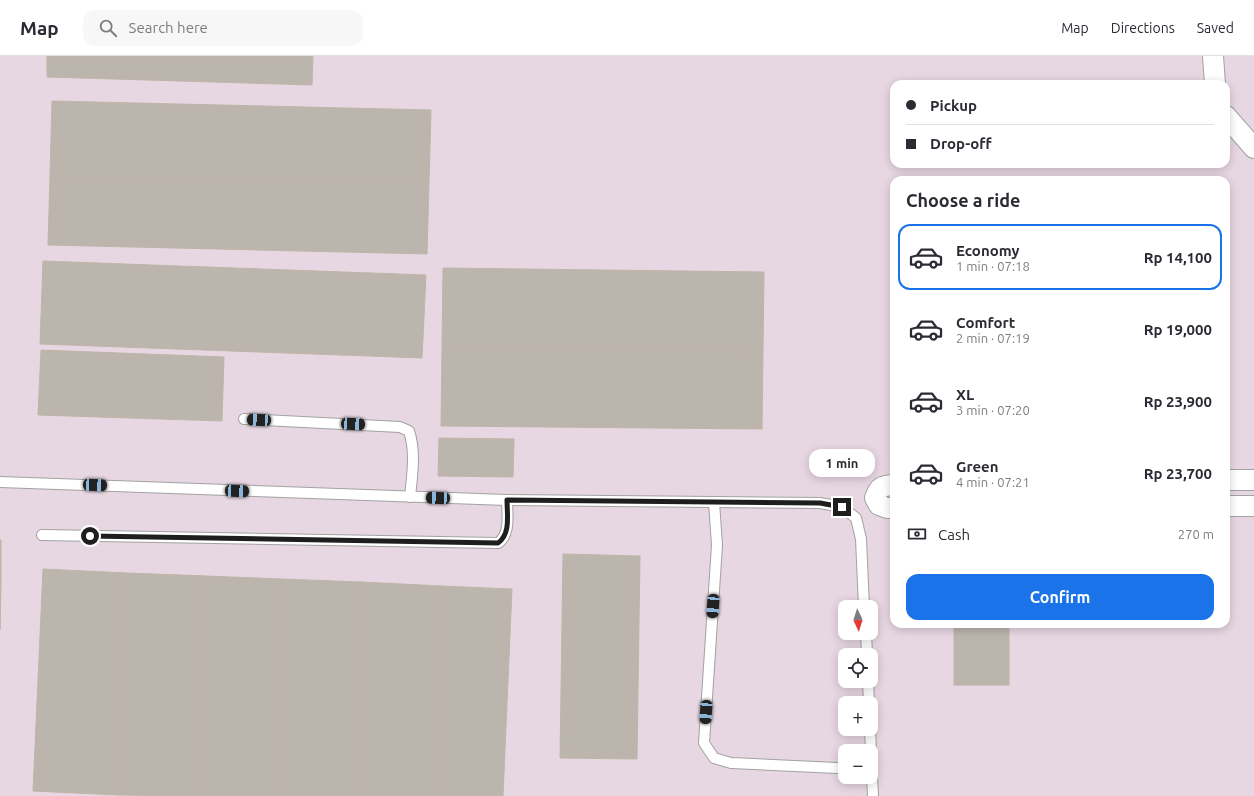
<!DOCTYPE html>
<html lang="en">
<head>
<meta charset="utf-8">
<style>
	body { margin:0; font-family:Ubuntu,sans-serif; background:#f7f7f7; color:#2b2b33; height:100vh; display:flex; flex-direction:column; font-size:15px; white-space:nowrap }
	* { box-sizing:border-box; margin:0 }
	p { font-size:13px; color:#7c7c81 }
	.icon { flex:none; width:22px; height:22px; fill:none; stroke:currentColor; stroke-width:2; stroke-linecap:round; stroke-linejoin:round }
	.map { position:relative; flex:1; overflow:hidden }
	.drawer { position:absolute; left:890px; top:120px; width:340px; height:452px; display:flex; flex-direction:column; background:#fff; border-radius:12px; box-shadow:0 2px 10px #0003 }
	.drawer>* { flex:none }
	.banner { position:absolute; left:890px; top:24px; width:340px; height:88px; border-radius:12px; box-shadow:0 2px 10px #0003; display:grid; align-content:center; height:88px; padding:0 16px; background:#fff }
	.needle { width:26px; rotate:176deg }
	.controls { position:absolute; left:838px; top:544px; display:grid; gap:8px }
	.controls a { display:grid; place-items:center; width:40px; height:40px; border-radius:8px; background:#fff; box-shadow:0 2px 10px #0003; font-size:20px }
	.end { position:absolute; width:18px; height:18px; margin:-9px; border:5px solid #1e1e1e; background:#fff; box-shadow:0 0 0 2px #fff }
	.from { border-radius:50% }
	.bubble { position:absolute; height:28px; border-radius:12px; background:#fff; box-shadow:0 2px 10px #0003; font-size:13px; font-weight:700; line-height:28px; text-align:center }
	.car { position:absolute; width:12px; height:24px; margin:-12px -6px; border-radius:5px; box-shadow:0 0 3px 1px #0007; background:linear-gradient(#222 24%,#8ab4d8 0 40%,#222 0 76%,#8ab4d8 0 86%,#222 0) }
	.banner b { display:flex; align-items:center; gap:14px; height:38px; font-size:15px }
	.banner b+b { border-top:1px solid #e1e1e2 }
	.banner i { width:10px; height:10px; background:#2b2b33 }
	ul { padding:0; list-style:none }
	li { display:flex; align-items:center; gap:12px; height:66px; margin:0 8px 6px; padding:0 8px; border:2px solid transparent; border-radius:12px }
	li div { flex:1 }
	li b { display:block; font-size:15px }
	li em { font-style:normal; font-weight:700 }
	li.selected { border-color:#1a73e8 }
	li>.icon { width:36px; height:36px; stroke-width:1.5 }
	h2 { padding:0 16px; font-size:18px; line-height:48px }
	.pay { display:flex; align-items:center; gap:10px; height:44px; padding:0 16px; font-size:15px }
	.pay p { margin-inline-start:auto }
	.primary-button { display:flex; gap:8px; margin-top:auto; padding:8px 16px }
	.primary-button a { flex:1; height:46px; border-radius:12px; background:#1a73e8; color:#fff; font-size:16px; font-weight:700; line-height:46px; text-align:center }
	header { display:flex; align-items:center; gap:24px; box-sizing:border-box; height:56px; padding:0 20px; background:#fff; border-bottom:1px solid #e1e1e2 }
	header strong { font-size:19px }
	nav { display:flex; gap:22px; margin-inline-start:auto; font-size:14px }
	.search { width:280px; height:36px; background:#f7f7f7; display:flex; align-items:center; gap:10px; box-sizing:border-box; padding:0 14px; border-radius:12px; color:#7c7c81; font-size:15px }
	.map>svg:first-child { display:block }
	.industrial { fill:#e7d7e2; fill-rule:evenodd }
	.building { fill:#bbb5ae; stroke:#bfb5a8 }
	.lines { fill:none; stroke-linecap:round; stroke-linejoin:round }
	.service-casing { stroke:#a2a2a2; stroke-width:12 }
	.minor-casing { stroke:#a2a2a2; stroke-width:22 }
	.service { stroke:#fff; stroke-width:10 }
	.minor { stroke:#fff; stroke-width:20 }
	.route { stroke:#1e1e1e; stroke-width:5 }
</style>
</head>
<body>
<header>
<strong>Map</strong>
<div class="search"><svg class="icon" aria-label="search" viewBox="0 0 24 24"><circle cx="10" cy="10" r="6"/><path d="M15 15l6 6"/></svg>Search here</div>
<nav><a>Map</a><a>Directions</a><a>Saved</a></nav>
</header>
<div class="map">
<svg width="1254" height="740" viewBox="0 0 1254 740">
	<rect width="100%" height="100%" fill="#eeece5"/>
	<path class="industrial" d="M0,0H1254V740H0ZM894,28H1226V108H894ZM894,124H1226V568H894ZM845,551H871V577H845ZM845,599H871V625H845ZM845,647H871V673H845ZM845,695H871V721H845Z"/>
	<g class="building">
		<path d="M47,0H313L312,29L47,21Z"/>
		<path d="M52,45L431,54L429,128L50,120Z"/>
		<path d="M50,120L429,128L427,198L48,189Z"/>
		<path d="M43,205L426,219L422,302L40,288Z"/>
		<path d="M443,212L764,216L763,296L442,293Z"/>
		<path d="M442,293L763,296L762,373L441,370Z"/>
		<path d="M41,294L224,301L222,365L38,359Z"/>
		<path d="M439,382L514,383L513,421L438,420Z"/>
		<rect x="0" y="484" width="1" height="43"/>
		<path d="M563,498L640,500L637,703L560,702Z"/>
		<path d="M43,513L127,517L117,739L33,735Z"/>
		<path d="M127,517L206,520L197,740L117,739Z"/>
		<path d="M206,520L282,523L273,740H197Z"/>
		<path d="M282,523L361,526L352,740H273Z"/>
		<path d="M361,526L442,530L433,740H352Z"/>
		<path d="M0,527H1L0,574Z"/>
		<path d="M442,530L512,533L503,740H433Z"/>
		<rect x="954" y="568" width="55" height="61"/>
	</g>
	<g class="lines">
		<defs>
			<g id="service">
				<path d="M244,363L400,371L409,375C416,396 412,420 410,441"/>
				<path d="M0,426L507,444L714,446L717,489L704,687L714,702L731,707L837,712"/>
				<path d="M714,446L820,447L842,451L856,462L861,483L864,551"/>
				<path d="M42,479L498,487C511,478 507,458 507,444"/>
				<path d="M866,577L867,599"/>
				<path d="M868,625L869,647"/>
				<path d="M870,673L871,695"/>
				<path d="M871,700L873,740"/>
			</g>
			<g id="minor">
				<path d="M1213,0L1215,28"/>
				<path d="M1226,60L1254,92"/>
				<path d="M1226,424H1254"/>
				<path d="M894,429C882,430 879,430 875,442L879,449L887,452H894"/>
				<path d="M1226,450H1254"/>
			</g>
		</defs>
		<use href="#service" class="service-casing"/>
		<use href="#minor" class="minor-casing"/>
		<use href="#service" class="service"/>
		<use href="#minor" class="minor"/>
	</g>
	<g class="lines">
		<path class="route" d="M90,480L498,487C511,478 507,458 507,444L820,447L842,451"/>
	</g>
</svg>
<div class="controls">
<a><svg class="needle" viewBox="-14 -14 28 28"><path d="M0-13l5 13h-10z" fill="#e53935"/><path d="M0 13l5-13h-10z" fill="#7c7c81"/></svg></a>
<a><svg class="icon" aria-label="locate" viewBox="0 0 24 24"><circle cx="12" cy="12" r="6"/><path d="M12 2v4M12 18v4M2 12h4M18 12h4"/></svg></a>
<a>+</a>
<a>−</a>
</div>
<i class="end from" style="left:90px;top:480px"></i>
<i class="end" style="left:842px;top:451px"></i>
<div class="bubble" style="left:809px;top:393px;width:66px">1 min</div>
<i class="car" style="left:259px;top:364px;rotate:273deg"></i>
<i class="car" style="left:353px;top:368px;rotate:93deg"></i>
<i class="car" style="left:95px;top:429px;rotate:92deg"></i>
<i class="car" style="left:237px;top:435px;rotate:92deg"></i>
<i class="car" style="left:438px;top:442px;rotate:272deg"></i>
<i class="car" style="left:713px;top:550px;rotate:184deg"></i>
<i class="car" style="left:706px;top:656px;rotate:184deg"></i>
<div class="banner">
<b><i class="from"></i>Pickup</b>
<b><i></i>Drop-off</b>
</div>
<section class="drawer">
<h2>Choose a ride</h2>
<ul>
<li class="selected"><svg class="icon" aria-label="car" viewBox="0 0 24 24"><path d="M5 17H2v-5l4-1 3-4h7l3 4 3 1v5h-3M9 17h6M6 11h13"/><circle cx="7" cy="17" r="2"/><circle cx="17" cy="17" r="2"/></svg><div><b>Economy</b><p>1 min · 07:18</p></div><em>Rp 14,100</em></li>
<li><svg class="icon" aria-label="car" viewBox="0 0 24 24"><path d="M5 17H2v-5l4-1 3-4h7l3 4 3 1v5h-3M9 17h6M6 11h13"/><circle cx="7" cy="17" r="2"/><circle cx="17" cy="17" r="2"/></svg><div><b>Comfort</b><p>2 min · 07:19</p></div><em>Rp 19,000</em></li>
<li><svg class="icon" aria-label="car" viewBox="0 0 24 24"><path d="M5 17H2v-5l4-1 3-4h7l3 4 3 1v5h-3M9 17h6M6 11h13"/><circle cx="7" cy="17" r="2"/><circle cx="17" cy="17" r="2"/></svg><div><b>XL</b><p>3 min · 07:20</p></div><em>Rp 23,900</em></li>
<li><svg class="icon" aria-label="car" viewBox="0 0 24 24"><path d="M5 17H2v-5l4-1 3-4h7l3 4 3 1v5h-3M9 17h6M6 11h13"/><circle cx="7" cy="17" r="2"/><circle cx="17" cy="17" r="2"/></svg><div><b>Green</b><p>4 min · 07:21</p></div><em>Rp 23,700</em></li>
</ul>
<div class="pay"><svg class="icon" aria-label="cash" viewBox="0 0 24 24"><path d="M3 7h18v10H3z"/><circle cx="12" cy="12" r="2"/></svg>Cash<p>270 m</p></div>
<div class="primary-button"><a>Confirm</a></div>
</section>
</div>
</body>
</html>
